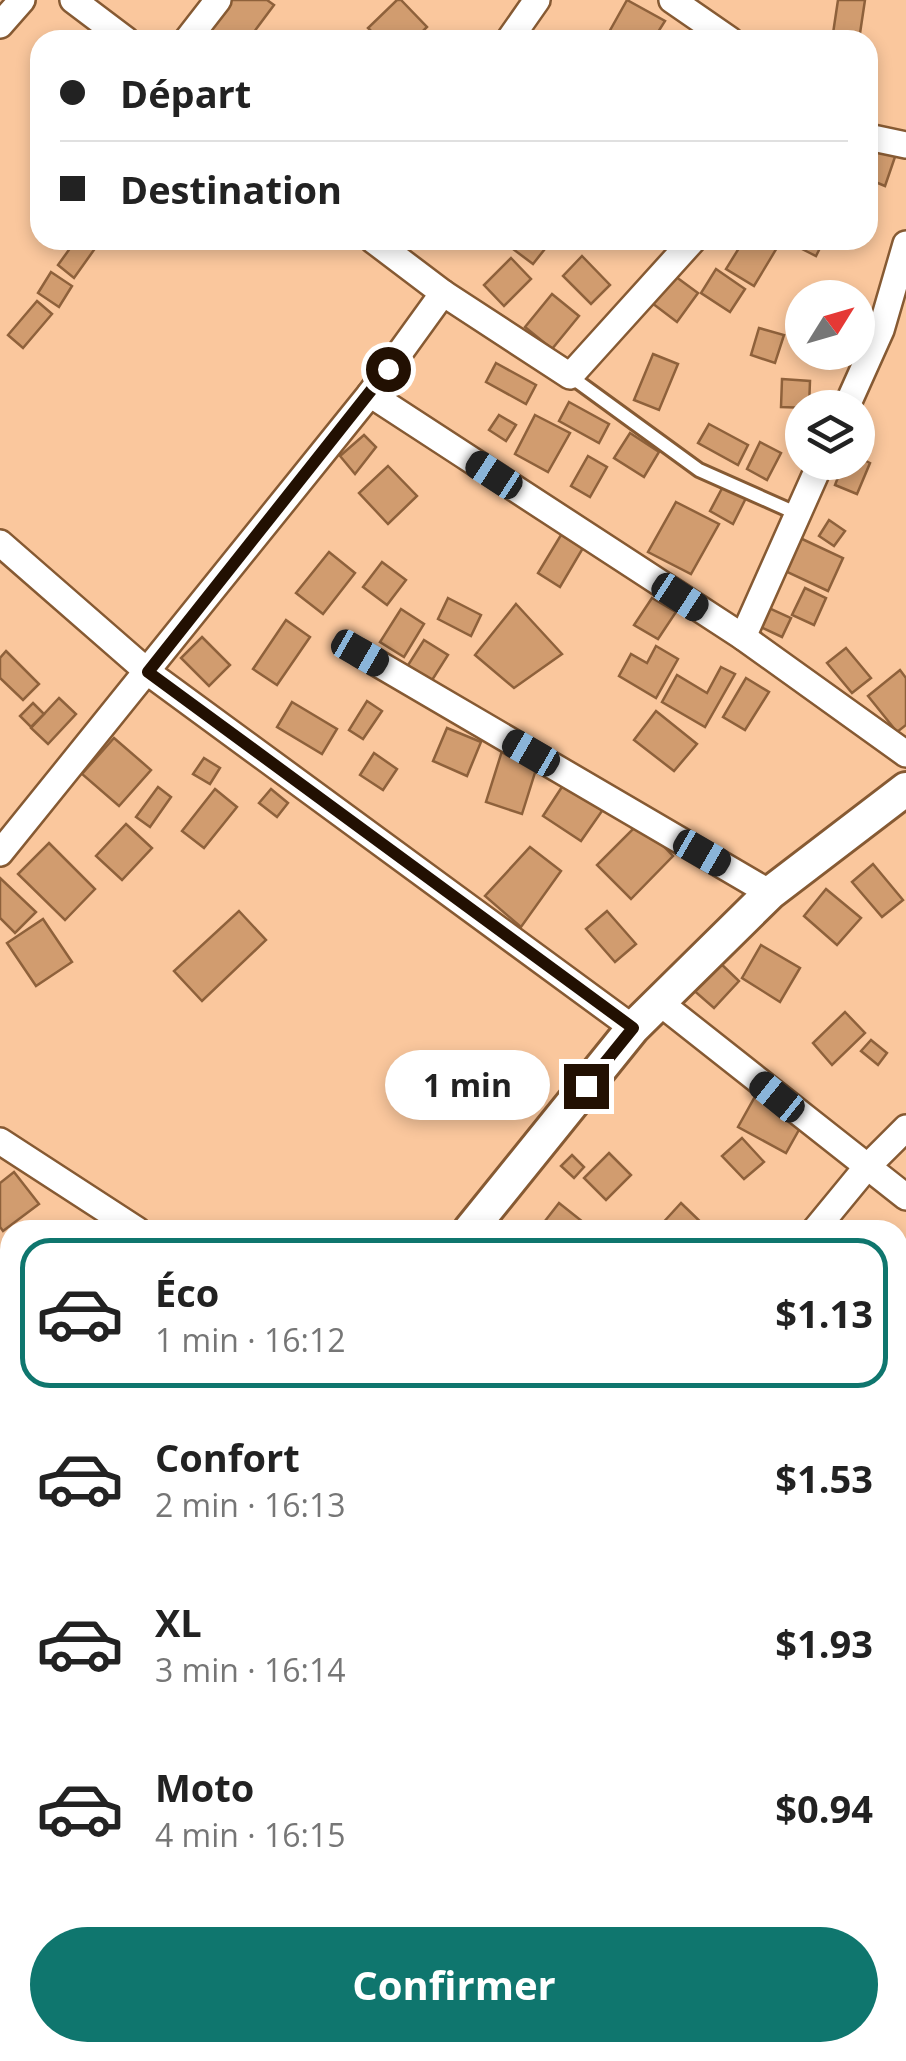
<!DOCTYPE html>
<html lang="fr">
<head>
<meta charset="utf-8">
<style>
	body { margin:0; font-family:"Open Sans",sans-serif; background:#f2f2f2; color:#222; height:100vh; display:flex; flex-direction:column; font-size:38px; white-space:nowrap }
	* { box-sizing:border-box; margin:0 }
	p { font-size:32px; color:#767676 }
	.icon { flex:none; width:55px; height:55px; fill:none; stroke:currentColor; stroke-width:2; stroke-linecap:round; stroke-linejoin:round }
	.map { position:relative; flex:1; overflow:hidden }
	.side { position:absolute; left:0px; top:1220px; width:908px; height:842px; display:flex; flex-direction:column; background:#fff; border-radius:30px 30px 0 0; box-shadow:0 5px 15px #0003 }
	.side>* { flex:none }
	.banner { position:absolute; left:30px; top:30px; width:848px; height:220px; border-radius:30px; box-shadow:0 5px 15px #0003; display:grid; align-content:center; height:220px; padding:0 30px; background:#fff }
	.needle { width:65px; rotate:53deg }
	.buttons { position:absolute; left:785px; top:280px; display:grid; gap:20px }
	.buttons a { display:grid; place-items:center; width:90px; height:90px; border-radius:50%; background:#fff; box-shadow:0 5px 15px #0003; font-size:50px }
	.end { position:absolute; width:45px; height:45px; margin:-22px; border:12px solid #221002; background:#fff; box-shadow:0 0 0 5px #fff }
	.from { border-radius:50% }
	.bubble { position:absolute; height:70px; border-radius:35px; background:#fff; box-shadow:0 5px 15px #0003; font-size:32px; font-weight:700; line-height:70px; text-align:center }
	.car { position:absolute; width:30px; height:60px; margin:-30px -15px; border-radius:12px; box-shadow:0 0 8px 2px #0007; background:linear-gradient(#222 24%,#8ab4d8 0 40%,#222 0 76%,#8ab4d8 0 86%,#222 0) }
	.banner b { display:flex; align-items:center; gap:35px; height:95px; font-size:38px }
	.banner b+b { border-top:2px solid #e0e0e0 }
	.banner i { width:25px; height:25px; background:#222 }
	ul { padding:18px 0 0; list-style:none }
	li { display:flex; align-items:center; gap:30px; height:150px; margin:0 20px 15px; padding:0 10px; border:5px solid transparent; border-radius:30px }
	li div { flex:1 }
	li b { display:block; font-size:38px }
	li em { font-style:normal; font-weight:700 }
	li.current { border-color:#0f766e }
	li>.icon { width:90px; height:90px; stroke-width:1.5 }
	.button { display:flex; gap:20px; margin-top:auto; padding:20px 30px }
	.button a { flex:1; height:115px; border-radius:60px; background:#0f766e; color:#fff; font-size:40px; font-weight:700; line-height:115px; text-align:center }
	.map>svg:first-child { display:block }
	.water { fill:url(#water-ripples); stroke:#6286a0; stroke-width:2.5 }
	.building { fill:#d19c6f; stroke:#8e613b; stroke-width:2.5 }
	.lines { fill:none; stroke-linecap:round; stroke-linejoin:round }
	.service-casing { stroke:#865a33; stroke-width:18 }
	.minor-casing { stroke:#865a33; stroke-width:30 }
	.tertiary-casing { stroke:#865a33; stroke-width:38 }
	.service { stroke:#fff; stroke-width:12 }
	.minor { stroke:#fff; stroke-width:25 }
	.tertiary { stroke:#fff; stroke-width:32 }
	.route { stroke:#221002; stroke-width:12 }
</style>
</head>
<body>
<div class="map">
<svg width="906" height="2061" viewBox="0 0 906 2061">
	<defs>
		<pattern id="water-ripples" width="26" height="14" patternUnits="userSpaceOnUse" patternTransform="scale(2.5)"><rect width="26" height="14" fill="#7eb9e4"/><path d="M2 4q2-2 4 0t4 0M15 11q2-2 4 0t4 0" fill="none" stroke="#6d9ec2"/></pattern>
	</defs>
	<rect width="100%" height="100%" fill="#fac79d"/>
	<path class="water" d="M906,1785V1892L901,1893L898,1921V1795Z"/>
	<g class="building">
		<path d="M229,0H267L274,5L248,40H218L206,31Z"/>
		<path d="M397,0H401L427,27L414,40H380L368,28Z"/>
		<path d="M627,0L665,21L653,40H619L608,34Z"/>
		<path d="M838,0H865L859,40H832Z"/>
		<path d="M877,147L896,154L885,186L868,179Z"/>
		<path d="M76,240H101L74,278L58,265Z"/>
		<path d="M501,240H552L533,264Z"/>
		<path d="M744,240L781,241L754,286L726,269Z"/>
		<path d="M801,240H824L816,256L798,247Z"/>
		<path d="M582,256L610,285L591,304L563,276Z"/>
		<path d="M511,258L531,279L504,306L484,285Z"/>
		<path d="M716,269L745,289L730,312L701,293Z"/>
		<path d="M668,271L698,293L677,322L648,300Z"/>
		<path d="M51,272L72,286L59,307L38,293Z"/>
		<path d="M552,294L579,316L552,349L525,327Z"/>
		<path d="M37,301L52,314L23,348L8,335Z"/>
		<path d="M759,328L784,335L775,363L751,355Z"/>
		<path d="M653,354L678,364L659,410L634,400Z"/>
		<path d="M496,363L536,385L526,404L486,382Z"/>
		<path d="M782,379L810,381L809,408L781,407Z"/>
		<path d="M569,402L609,424L599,443L559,421Z"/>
		<path d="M499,415L516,425L506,441L489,430Z"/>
		<path d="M535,415L570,433L548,472L515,454Z"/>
		<path d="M709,424L748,445L738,465L698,443Z"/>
		<path d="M630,433L659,452L644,477L614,458Z"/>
		<path d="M364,435L376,447L355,474L340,456Z"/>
		<path d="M760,442L781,453L767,480L747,469Z"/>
		<path d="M588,456L607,467L590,497L571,486Z"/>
		<path d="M858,457L870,463L857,494L835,485L844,462H858Z"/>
		<path d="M388,466L417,496L388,524L359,493Z"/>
		<path d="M727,479L749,492L733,524L710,511Z"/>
		<path d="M676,502L719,524L691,574L648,552Z"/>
		<path d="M829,520L845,531L834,546L819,536Z"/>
		<path d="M561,535L583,548L560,587L538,573Z"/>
		<path d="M800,538L843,558L828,591L785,571Z"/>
		<path d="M329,552L355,573L323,614L296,593Z"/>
		<path d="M382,562L406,580L387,605L363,587Z"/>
		<path d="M805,588L826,598L814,625L792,615Z"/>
		<path d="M448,598L481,615L471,636L438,619Z"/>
		<path d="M652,598L676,612L658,639L634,625Z"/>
		<path d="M516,604L562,654L514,688L475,655Z"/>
		<path d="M760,604L791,618L782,637L752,623Z"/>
		<path d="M401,609L424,624L404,657L380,642Z"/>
		<path d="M286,620L310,637L277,685L253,669Z"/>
		<path d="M202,637L230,665L209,686L181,658Z"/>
		<path d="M424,640L448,655L427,688L403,673Z"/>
		<path d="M656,646L678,659L656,698L619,676L631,654L647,663Z"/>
		<path d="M846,648L871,678L852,693L827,663Z"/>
		<path d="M6,651L39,684L23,700L0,678V658Z"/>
		<path d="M721,667L735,674L705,727L662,702L677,675L707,693Z"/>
		<path d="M900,670L906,678V725L897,732L868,696Z"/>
		<path d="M746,678L769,692L745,730L723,717Z"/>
		<path d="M59,698L76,714L48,744L31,728Z"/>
		<path d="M367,701L382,711L363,739L349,730Z"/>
		<path d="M292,702L337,729L322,754L277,727Z"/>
		<path d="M33,703L44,714L31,727L20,716Z"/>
		<path d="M656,711L697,744L674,771L634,740Z"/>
		<path d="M447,728L481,742L467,776L433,761Z"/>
		<path d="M114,738L151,770L119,806L82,774Z"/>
		<path d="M502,751L538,763L522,814L486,802Z"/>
		<path d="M374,753L397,769L383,790L360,775Z"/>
		<path d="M204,758L220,768L210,784L193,774Z"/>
		<path d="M575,767L616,791L581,841L543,816Z"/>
		<path d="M158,787L171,797L150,827L136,817Z"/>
		<path d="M215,789L237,807L204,848L182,831Z"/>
		<path d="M271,789L288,803L277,817L259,803Z"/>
		<path d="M640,822L673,856L631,899L597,865Z"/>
		<path d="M126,824L152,848L122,880L96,856Z"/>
		<path d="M49,843L95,889L65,920L18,874Z"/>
		<path d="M530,847L561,871L521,927L485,896Z"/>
		<path d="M873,864L903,900L882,917L852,882Z"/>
		<path d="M0,878L36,912L15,933L0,918Z"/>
		<path d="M826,889L861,918L837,945L804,916Z"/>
		<path d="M239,911L266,940L202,1001L174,971Z"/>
		<path d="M607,911L636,944L615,962L586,929Z"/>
		<path d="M43,919L72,962L36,986L7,943Z"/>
		<path d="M761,945L800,968L780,1002L742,978Z"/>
		<path d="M717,960L739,981L714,1008L691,988Z"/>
		<path d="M845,1012L865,1033L832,1065L813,1043Z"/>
		<path d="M871,1040L887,1053L878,1065L861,1051Z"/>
		<path d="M757,1093L805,1119L786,1153L738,1127Z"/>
		<path d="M742,1138L764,1162L744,1179L722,1156Z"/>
		<path d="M609,1153L631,1175L606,1200L584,1178Z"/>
		<path d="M572,1155L584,1167L574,1178L561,1166Z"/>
		<path d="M14,1172L39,1204L3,1231L0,1227V1183Z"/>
		<path d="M559,1203L593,1230H538Z"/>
		<path d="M681,1203L709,1230H664L660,1226Z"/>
		<path d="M906,1350V1383L898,1376V1360Z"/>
		<path d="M0,1434L10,1438V1492L0,1485Z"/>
		<path d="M7,1730L10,1732V1772L0,1765V1740Z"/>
		<path d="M236,2052H250L257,2061H227Z"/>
		<path d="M369,2052H396L394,2061H365Z"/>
	</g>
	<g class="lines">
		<defs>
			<path id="service" d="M570,376L699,470L798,514"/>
			<g id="minor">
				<path d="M73,0L126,40"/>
				<path d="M672,0L730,40"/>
				<path d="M0,25L22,0"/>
				<path d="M187,40L218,0"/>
				<path d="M509,40L537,0"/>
				<path d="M868,137L906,145"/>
				<path d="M373,240L443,293L570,376L693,240"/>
				<path d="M370,394L743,637L906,754"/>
				<path d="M846,408L881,330L906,244"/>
				<path d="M0,543L149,673L633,1028"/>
				<path d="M743,637L821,462"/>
				<path d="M360,653L770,893"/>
				<path d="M0,853L370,394L443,293"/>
				<path d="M659,1002L906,1197"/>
				<path d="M0,1141L137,1230"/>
				<path d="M815,1230L866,1168L906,1128"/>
				<path d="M0,1433L10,1417"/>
				<path d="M0,1578L10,1585"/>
				<path d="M898,1589L906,1577"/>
				<path d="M0,1866L10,1875"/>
				<path d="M533,2061L540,2052"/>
			</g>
			<g id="tertiary">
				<path d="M470,1230L633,1028L770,893L906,789"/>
				<path d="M0,1913L10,1901"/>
			</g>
		</defs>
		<use href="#service" class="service-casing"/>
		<use href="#minor" class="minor-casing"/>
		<use href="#tertiary" class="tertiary-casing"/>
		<use href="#service" class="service"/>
		<use href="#minor" class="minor"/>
		<use href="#tertiary" class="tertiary"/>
	</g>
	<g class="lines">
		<path class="route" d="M388,369L148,672L633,1028L586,1086"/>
	</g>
</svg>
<div class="buttons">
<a><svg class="needle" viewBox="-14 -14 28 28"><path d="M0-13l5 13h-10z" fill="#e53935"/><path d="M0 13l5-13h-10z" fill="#767676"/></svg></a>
<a><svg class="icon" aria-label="layers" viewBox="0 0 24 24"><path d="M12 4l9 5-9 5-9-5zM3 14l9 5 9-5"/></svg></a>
</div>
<i class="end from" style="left:388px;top:369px"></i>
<i class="end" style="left:586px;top:1086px"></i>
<div class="bubble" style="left:385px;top:1050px;width:165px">1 min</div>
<i class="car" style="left:494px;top:475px;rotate:303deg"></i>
<i class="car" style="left:680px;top:597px;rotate:123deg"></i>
<i class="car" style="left:360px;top:653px;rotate:120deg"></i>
<i class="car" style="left:531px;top:753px;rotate:300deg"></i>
<i class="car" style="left:702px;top:853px;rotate:120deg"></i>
<i class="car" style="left:777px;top:1097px;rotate:309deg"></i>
<div class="banner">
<b><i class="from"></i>Départ</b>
<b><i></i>Destination</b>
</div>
<section class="side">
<ul>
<li class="current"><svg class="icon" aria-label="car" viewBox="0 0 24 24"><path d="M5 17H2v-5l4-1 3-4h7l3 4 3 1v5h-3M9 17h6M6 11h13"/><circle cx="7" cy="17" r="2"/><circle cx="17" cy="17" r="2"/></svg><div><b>Éco</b><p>1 min · 16:12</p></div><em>$1.13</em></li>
<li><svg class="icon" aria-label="car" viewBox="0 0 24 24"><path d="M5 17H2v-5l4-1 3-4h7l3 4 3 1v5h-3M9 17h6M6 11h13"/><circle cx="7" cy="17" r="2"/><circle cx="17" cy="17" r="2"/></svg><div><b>Confort</b><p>2 min · 16:13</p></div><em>$1.53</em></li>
<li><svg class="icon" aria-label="car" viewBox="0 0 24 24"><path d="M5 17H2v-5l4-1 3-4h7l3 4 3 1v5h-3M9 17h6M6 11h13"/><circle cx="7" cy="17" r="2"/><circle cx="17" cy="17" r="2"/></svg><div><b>XL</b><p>3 min · 16:14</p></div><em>$1.93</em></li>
<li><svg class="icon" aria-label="car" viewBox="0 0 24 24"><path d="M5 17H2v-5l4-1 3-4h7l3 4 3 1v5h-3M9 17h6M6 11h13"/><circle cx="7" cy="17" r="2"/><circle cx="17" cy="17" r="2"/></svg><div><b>Moto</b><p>4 min · 16:15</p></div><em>$0.94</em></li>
</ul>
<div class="button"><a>Confirmer</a></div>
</section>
</div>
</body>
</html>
